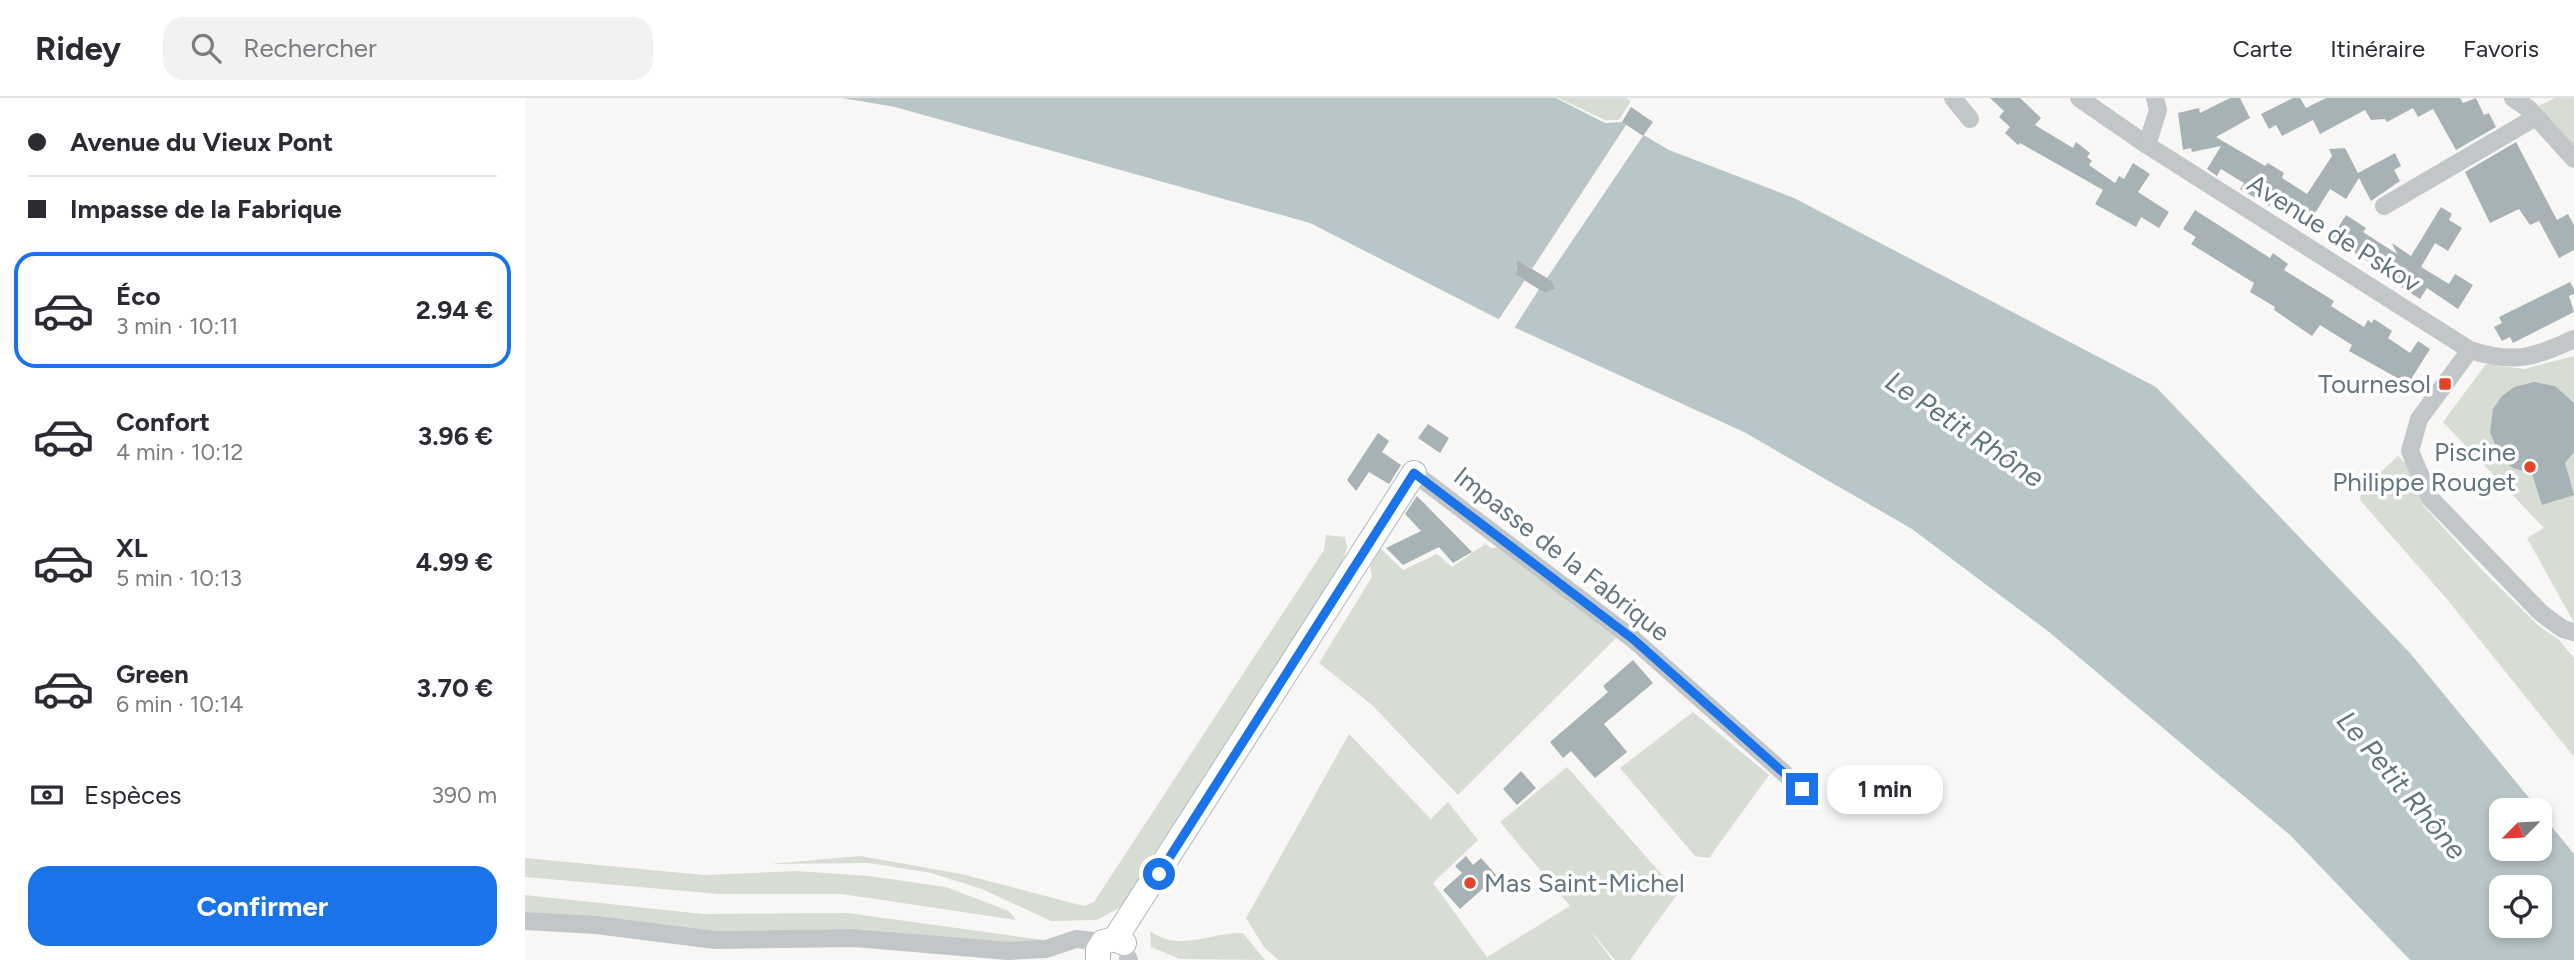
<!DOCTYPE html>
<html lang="fr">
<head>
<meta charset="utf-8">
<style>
	body { margin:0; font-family:Figtree,sans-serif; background:#f2f2f3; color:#2b2b33; height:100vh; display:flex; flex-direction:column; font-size:26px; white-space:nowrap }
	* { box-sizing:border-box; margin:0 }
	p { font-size:23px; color:#7c7c81 }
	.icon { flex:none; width:38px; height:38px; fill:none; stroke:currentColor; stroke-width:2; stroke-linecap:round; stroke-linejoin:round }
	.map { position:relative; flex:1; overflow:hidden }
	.panel { display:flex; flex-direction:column; background:#fff; width:525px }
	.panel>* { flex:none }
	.banner { display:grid; align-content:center; height:154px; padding:0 28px; background:#fff }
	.needle { width:46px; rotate:246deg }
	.fabs { position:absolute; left:1964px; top:700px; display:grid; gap:14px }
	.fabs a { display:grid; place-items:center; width:63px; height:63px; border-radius:14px; background:#fff; box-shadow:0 4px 10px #0003; font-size:35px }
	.end { position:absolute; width:32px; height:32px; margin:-16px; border:9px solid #1a73e8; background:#fff; box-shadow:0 0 0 4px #fff }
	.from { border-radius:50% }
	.bubble { position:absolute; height:49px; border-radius:21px; background:#fff; box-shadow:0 4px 10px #0003; font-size:23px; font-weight:700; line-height:49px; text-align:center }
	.banner b { display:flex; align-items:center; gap:24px; height:66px; font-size:26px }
	.banner b+b { border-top:2px solid #e1e1e2 }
	.banner i { width:18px; height:18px; background:#2b2b33 }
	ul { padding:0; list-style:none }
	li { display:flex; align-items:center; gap:21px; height:116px; margin:0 14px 10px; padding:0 14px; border:4px solid transparent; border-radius:21px }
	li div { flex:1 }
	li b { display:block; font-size:26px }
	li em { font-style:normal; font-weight:700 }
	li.on { border-color:#1a73e8 }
	li>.icon { width:63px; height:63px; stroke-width:1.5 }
	.pay { display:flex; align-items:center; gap:18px; height:77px; padding:0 28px; font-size:26px }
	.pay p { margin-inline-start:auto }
	.button { display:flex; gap:14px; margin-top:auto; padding:14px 28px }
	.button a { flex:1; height:80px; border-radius:21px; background:#1a73e8; color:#fff; font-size:28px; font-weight:700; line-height:80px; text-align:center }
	header { display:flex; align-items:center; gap:42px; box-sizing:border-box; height:98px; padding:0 35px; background:#fff; border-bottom:2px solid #e1e1e2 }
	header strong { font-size:33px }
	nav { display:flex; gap:38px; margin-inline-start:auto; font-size:24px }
	.search { width:490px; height:63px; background:#f2f2f3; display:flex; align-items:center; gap:18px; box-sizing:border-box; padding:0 24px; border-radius:21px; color:#7c7c81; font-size:26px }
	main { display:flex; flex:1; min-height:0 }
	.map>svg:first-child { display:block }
	.green { fill:#d8ddd4 }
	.water { fill:#b8c6c9; fill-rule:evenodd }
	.pier { fill:#f8f7f5 }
	.building { fill:#a7b2b6 }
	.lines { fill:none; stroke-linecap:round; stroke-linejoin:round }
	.secondary-casing { stroke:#b1b8bc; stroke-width:26 }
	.street { stroke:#c1c6c9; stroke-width:18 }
	.secondary { stroke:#fff; stroke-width:24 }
	.route { stroke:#1a73e8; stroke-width:9 }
	.poi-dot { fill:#e44229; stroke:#fff; stroke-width:2.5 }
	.labels { text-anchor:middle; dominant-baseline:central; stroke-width:7; stroke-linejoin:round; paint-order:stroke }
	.street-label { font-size:26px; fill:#637680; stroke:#fff }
	.poi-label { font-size:26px; fill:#637680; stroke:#fff; text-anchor:end }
	.water-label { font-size:28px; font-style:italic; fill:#5e767b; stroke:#fff }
</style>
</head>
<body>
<header>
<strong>Ridey</strong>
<div class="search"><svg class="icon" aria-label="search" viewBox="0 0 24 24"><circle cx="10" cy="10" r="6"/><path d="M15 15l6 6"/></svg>Rechercher</div>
<nav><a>Carte</a><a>Itinéraire</a><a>Favoris</a></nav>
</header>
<main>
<section class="panel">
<div class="banner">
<b><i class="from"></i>Avenue du Vieux Pont</b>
<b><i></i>Impasse de la Fabrique</b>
</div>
<ul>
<li class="on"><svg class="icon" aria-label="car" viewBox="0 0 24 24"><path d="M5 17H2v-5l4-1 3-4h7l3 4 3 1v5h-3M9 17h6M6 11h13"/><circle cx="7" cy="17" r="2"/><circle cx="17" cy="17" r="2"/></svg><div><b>Éco</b><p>3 min · 10:11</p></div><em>2.94 €</em></li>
<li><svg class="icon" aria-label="car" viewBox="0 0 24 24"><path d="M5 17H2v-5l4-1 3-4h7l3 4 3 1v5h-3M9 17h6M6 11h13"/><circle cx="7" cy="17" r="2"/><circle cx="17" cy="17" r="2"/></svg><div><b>Confort</b><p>4 min · 10:12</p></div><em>3.96 €</em></li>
<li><svg class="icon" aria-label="car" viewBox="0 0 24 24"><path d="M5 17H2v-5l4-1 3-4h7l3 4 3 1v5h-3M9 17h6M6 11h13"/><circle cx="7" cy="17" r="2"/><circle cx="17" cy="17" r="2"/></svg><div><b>XL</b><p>5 min · 10:13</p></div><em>4.99 €</em></li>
<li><svg class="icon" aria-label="car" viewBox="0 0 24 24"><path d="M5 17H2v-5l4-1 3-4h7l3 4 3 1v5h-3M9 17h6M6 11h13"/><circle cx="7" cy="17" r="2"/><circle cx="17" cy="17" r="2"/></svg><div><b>Green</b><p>6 min · 10:14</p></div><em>3.70 €</em></li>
</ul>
<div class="pay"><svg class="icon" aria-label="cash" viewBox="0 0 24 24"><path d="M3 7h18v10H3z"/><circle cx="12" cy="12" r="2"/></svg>Espèces<p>390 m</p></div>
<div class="button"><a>Confirmer</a></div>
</section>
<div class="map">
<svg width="2049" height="862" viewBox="0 0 2049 862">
	<rect width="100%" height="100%" fill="#f8f7f5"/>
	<g class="green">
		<path d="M1033,0H1101L1106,3L1094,22H1080Z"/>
		<path d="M2030,0H2049V52L2013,8Z"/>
		<path d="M2049,258V522L2048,523L2002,440L2019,430L1918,324L1961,266L1999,271Z"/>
		<path d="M1873,358L1883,368L1898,407L1956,471L2015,529L2033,541L2049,560V659L1921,500L1835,402L1836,392Z"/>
		<path d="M801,437L820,439L822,450L818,462L784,523L599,811L594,810L572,822L526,823L457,791L406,775L344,765L245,766L335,758L437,776L559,808L569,804L799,452Z"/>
		<path d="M960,446L966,450L980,449L1091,540L933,697L847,607L794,565L847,479L845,468L855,450L878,472L912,456L927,469Z"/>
		<path d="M1168,614L1244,677L1184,760L1170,758L1095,670Z"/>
		<path d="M824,636L906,721L923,704L953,742L908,785L962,859L1045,808L975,724L1042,669L1153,795L1105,862H1090L1064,831L1087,862H753L739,849L721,820Z"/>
		<path d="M0,760L179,777L272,773L344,778L421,789L484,813L491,822L317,796H194L0,779Z"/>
		<path d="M0,797L178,816L323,815L519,842L505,848L337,831L183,833L0,814Z"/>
		<path d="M625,833C654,855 686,834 718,835L740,862L655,861L626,849Z"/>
	</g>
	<path class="water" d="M317,0H1031L1080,25L1097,24L1144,52L1269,100L1631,289L1885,555L2014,712H1976V751H2014V713L2049,756V862H1885L1765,737L1524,534L1387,431L1219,334L993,231L785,125L370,9ZM999,166L1027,183L1028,192L1020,195L991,177V169ZM1976,789H2014V828H1976Z"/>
	<g class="pier">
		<path d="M1103,24L1120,35L1020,183L1005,174Z"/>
		<path d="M1002,179L1016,188L988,232L972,224Z"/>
	</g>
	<g class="building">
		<path d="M1465,0H1495L1516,20L1510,27L1548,50L1551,44L1565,55L1562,59L1567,63L1564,67L1590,85L1594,78L1599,81L1608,65L1625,76L1613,94L1644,114L1634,130L1616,119L1611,129L1570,106L1578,92L1495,45L1493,47L1480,35L1485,29L1474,19L1479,13Z"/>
		<path d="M1705,0H1715L1725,20L1691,39L1740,68L1743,65L1759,75L1757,80L1782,96L1807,58L1804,51L1820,50L1833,75L1870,55L1876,68L1869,72L1875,83L1846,103L1834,80L1821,101L1805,91L1784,125L1746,105L1744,108L1715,91L1719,85L1696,71L1692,78L1682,71L1696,48L1667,54L1666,50L1658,52L1653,15L1674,10L1675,15Z"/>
		<path d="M1768,0H1775L1781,10L1801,0H1935L1938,5L1951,0L1959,17L1964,15L1971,29L1931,52L1908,11L1893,19L1888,10L1862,24L1860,21L1846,22L1840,12L1795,36L1788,22L1757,38L1751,27L1744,31L1736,16Z"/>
		<path d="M1106,9L1128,24L1118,38L1097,24Z"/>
		<path d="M1991,44L2032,122L2043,116L2049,127V152L2034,160L2014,123L2005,127L1994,111L1965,125L1940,74Z"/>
		<path d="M1916,109L1927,116L1924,122L1937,130L1923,153L1910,145L1896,169L1924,186L1930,176L1948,187L1933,211L1902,190L1895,201L1870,185L1872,182L1827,153L1824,157L1804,144L1821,117L1841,130L1838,134L1872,156L1867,145L1886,158Z"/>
		<path d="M1670,112L1745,160L1748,155L1763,166L1759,172L1809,203L1806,208L1839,229L1843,222L1847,225L1849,221L1867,233L1863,240L1885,255L1893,243L1905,251L1883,286L1824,253L1827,247L1795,227L1787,238L1749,212L1750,209L1725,194L1729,185L1666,146L1671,139L1658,131Z"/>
		<path d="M992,162L1027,183L1030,191L1020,195L991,177Z"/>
		<path d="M2045,184L2049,191V196L2044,198L2049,214L1988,245L1985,239L1977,243L1969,229L1977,225L1974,219Z"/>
		<path d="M2009,284L2030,288L2049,305V354L2040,365L2049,397L2017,407L2007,376L1988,370L1976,361L1965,334L1968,311L1977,298L1989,289Z"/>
		<path d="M903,326L924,340L915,355L893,340Z"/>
		<path d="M853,335L864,343L857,354L876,367L864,386L844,374L831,393L822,382Z"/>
		<path d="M892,398L947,454L928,465L914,449L878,467L861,450L896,433L880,416Z"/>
		<path d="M1108,562L1128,585L1079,626L1102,654L1070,680L1046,653L1038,660L1025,644L1083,594L1078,588Z"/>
		<path d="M996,673L1011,690L992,707L978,691Z"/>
		<path d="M941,758L948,767L956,760L972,778L935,811L918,792L937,775L930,768Z"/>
	</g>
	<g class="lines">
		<defs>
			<g id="secondary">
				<path d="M590,841L889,375"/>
				<path d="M573,862V852L578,844L590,841L599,845"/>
			</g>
		</defs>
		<use href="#secondary" class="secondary-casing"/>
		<g class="street">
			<path d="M1428,0L1445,21"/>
			<path d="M1554,0L1622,47L1945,252C1988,266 2009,260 2049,241"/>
			<path d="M1988,0L2004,11L2049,61"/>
			<path d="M1622,47L1633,12L1630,0"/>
			<path d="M1859,108L2011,19"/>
			<path d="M1945,252L1894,321L1885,353L1905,400L2016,515L2038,531L2049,534"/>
			<path d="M889,375L1108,541L1277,691"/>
			<path d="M0,823L71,827L190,842L330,840L483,853L521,851L551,841L578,844"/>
			<path d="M603,860L604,862"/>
		</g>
		<use href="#secondary" class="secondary"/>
	</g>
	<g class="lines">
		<path class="route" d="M634,776L889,375L1108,541L1277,691"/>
	</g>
	<g class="poi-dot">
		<rect x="1913" y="279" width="14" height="14" rx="3.5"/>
		<circle cx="2005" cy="369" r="7"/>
		<circle cx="945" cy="785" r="7"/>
	</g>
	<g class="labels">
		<g class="street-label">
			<text transform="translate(1809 135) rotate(32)">Avenue de Pskov</text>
			<text transform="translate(1037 456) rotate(38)">Impasse de la Fabrique</text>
		</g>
		<g class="poi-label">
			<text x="1906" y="286">Tournesol</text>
			<text x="1991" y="354">Piscine<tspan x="1991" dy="30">Philippe Rouget</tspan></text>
			<text x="959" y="785" text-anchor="start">Mas Saint-Michel</text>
		</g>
		<g class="water-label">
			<text transform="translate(1440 331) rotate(34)">Le Petit Rhône</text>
			<text transform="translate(1877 687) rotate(50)">Le Petit Rhône</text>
		</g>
	</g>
</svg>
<div class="fabs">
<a><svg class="needle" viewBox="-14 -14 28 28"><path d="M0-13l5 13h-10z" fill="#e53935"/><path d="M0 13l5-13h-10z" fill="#7c7c81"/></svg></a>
<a><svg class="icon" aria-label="locate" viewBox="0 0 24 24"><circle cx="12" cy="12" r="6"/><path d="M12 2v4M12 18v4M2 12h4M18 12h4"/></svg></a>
</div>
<i class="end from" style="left:634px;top:776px"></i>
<i class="end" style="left:1277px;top:691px"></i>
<div class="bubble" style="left:1302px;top:667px;width:116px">1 min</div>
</div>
</main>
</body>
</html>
